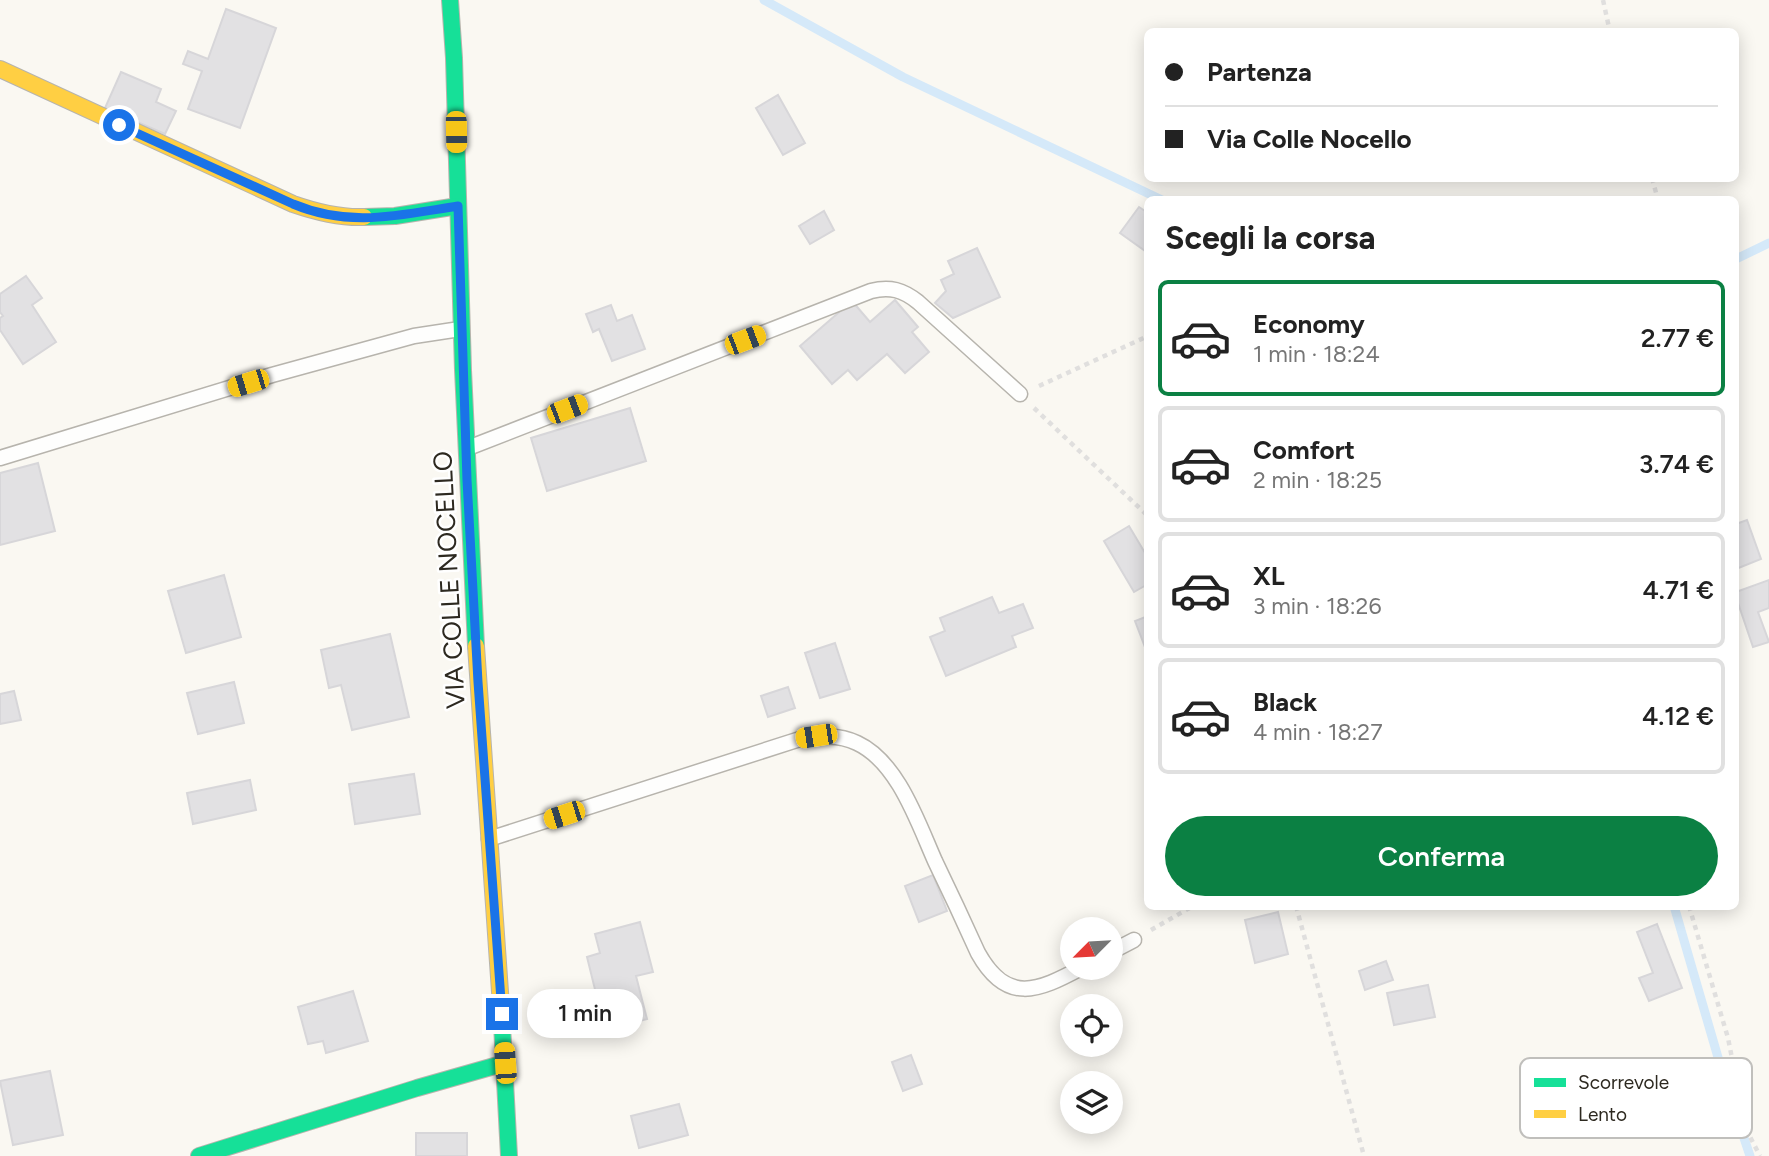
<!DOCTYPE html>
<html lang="it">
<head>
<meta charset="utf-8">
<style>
	body { margin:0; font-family:Figtree,sans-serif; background:#f2f2f2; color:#222; height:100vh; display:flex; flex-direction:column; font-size:26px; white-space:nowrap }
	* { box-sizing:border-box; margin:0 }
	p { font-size:23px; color:#767676 }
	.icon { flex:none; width:38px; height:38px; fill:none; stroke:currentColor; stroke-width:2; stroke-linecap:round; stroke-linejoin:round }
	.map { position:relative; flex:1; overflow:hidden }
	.sheet { position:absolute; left:1144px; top:196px; width:595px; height:714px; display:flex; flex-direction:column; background:#fff; border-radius:10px; box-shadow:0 4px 18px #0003 }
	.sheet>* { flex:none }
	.top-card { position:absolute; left:1144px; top:28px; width:595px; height:154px; border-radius:10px; box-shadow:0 4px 18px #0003; display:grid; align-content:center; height:154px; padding:0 21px; background:#fff }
	.needle { width:46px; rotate:246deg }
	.fabs { position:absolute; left:1060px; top:917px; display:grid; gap:14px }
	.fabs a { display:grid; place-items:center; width:63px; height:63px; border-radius:50%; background:#fff; box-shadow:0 4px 18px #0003; font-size:35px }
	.end { position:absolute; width:32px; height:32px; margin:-16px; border:9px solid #1a73e8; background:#fff; box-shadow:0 0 0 4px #fff }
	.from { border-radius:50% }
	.bubble { position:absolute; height:49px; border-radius:24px; background:#fff; box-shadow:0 4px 18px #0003; font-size:23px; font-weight:600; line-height:49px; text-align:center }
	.car { position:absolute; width:21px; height:42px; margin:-21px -10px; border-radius:9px; box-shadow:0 0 5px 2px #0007; background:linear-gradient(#f5c518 24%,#345 0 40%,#f5c518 0 76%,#345 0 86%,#f5c518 0) }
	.top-card b { display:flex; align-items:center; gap:24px; height:66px; font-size:26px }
	.top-card b+b { border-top:2px solid #e0e0e0 }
	.top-card i { width:18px; height:18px; background:#222 }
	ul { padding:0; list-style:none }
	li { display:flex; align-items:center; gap:21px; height:116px; margin:0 14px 10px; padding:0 7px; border:4px solid #e0e0e0; border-radius:10px }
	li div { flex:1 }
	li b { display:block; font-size:26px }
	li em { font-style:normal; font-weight:600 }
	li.on { border-color:#0b8043 }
	li>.icon { width:63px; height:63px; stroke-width:1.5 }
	h2 { padding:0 21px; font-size:32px; line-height:84px }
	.cta { display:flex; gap:14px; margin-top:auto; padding:14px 21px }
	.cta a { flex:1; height:80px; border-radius:42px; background:#0b8043; color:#fff; font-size:28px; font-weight:600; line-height:80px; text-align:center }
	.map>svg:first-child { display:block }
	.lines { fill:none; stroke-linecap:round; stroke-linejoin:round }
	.stream { stroke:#d5e9f9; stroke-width:9 }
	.building { fill:#e2e1e3; stroke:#d7d6d9; stroke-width:2 }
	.lane-casing { stroke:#b7b4ad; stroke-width:17 }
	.fast-casing { stroke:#b7b4ad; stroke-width:18 }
	.slow-casing { stroke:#b7b4ad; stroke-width:18 }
	.path { stroke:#e0dfde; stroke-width:4.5; stroke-dasharray:5 5; stroke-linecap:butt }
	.lane { stroke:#fefefd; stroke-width:14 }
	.fast { stroke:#16e098; stroke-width:16 }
	.slow { stroke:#ffcf43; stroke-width:16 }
	.route { stroke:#1a73e8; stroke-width:9 }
	.labels { text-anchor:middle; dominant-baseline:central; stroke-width:5; stroke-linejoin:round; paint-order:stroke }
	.street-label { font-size:26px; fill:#2d2920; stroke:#fff }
	.key { fill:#fff; stroke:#c0bfbc; stroke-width:2 }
	.key-label { font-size:19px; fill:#2d2920 }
</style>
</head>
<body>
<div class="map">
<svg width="1769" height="1156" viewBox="0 0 1769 1156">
	<rect width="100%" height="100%" fill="#faf8f2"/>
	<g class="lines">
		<g class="stream">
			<path d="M764,0L903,77L1162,200"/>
			<path d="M1736,259L1769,243"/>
			<path d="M1674,906L1724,1078L1750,1156"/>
		</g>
	</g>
	<g class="building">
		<path d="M226,9L276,28L240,128L188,109L202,71L183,64L188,51L208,59Z"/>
		<path d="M121,72L161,89L156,102L176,111L165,134L105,108Z"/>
		<path d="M778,95L805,143L783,155L756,108Z"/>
		<path d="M1139,207L1148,213V253L1120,233Z"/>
		<path d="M824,211L834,230L810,244L799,226Z"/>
		<path d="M977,248L1000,297L953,318L935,303L946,291L941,280L954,274L948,261Z"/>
		<path d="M26,276L42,298L32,305L56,342L23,364L0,330V318L3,316L0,312V294Z"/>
		<path d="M895,300L918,327L912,332L929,352L905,373L887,354L857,380L848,370L832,384L800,346L852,301L870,322Z"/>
		<path d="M611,305L617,321L632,315L645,349L612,361L599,329L593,332L586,314Z"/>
		<path d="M630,408L646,461L547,491L531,438Z"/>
		<path d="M38,463L55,531L0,545V473Z"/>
		<path d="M1747,520L1761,559L1736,569V524Z"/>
		<path d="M1129,526L1148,558V584L1134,592L1104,541Z"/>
		<path d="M224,575L241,637L186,653L168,591Z"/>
		<path d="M1769,580V608L1758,612L1769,642L1753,647L1736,597V592Z"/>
		<path d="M992,597L999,613L1023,604L1033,628L1012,636L1016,647L946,676L930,637L945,631L940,618Z"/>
		<path d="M1148,616V655L1135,621Z"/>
		<path d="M390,634L409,717L352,730L341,685L329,688L321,650Z"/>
		<path d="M835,643L850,689L820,698L805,653Z"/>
		<path d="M234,682L244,723L198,734L187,693Z"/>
		<path d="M788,687L795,708L768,717L761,696Z"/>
		<path d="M14,691L21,720L0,724V694Z"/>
		<path d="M414,774L420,814L355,824L349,784Z"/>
		<path d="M250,780L256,810L193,824L187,793Z"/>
		<path d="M933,875L947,911L919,922L905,886Z"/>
		<path d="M1278,912L1288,954L1255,963L1245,920Z"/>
		<path d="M640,922L653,972L636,976L647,1019L605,1030L587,957L600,953L595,934Z"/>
		<path d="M1657,924L1682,988L1649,1001L1639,978L1653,973L1637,932Z"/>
		<path d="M1386,961L1393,980L1365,990L1359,971Z"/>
		<path d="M1428,985L1435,1017L1394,1025L1387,993Z"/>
		<path d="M353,991L368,1041L326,1053L323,1041L308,1044L298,1007Z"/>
		<path d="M911,1055L922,1084L903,1091L892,1062Z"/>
		<path d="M50,1071L63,1135L13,1145L0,1081Z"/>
		<path d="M679,1104L688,1135L639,1148L631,1116Z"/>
		<rect x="416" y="1133" width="51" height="23"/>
	</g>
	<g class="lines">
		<defs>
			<g id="lane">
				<path d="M468,448L871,291C890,286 903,290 918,302L1020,394"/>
				<path d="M0,458L272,375L414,336L460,329"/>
				<path d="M489,839L800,739C820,736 838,734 857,743C898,762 918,823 935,861C950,892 964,922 978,953C1007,1005 1038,991 1081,968"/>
				<path d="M1111,952L1134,940"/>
			</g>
			<g id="fast">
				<path d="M450,0L454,58L463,370L476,646"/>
				<path d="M364,217L395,216L458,206"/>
				<path d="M501,1006L509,1156"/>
				<path d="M199,1156L417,1088L505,1063"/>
			</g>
			<g id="slow">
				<path d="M0,69L293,204C316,212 339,218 364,217"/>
				<path d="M476,646L501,1006"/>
			</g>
		</defs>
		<use href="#lane" class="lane-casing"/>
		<use href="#fast" class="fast-casing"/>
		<use href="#slow" class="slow-casing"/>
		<g class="path">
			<path d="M1603,0L1610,32"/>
			<path d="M1652,178L1658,200"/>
			<path d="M1039,386L1148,336"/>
			<path d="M1034,408L1148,516"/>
			<path d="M1296,906L1364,1156"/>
			<path d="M1689,906L1728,1038L1746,1129L1760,1156"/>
			<path d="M1151,930L1193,906"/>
		</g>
		<use href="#lane" class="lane"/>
		<use href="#fast" class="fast"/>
		<use href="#slow" class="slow"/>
	</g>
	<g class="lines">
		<path class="route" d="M119,125L293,204C350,228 399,215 458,206L467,480L478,682L502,1014"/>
	</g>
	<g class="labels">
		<g class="street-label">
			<text transform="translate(449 580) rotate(-93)">VIA COLLE NOCELLO</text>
		</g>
	</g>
	<rect x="1520" y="1058" width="232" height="80" rx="10" class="key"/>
	<rect x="1534" y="1078" width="32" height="9" fill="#16e098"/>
	<rect x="1534" y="1110" width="32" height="8" fill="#ffcf43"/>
	<g class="key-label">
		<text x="1578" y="1089">Scorrevole</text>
		<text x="1578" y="1121">Lento</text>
	</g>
</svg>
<div class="fabs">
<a><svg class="needle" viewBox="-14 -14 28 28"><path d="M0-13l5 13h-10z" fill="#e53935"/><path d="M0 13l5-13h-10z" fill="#767676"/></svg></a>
<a><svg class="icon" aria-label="locate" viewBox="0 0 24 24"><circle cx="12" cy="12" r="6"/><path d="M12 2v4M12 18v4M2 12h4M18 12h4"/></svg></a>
<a><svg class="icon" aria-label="layers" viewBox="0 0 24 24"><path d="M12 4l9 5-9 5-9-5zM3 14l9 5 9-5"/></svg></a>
</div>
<i class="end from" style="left:119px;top:125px"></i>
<i class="end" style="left:502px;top:1014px"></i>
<div class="bubble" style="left:527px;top:989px;width:116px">1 min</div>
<i class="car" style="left:456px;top:132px;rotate:179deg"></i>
<i class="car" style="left:745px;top:340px;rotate:69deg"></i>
<i class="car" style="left:248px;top:383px;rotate:253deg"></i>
<i class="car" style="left:567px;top:409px;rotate:69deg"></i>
<i class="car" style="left:816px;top:736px;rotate:261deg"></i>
<i class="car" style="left:564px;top:815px;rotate:252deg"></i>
<i class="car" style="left:505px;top:1063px;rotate:356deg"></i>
<div class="top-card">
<b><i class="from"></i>Partenza</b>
<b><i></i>Via Colle Nocello</b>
</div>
<section class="sheet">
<h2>Scegli la corsa</h2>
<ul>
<li class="on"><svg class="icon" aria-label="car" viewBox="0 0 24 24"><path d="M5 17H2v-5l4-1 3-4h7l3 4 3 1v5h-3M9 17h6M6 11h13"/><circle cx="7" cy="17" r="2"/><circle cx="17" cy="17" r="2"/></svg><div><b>Economy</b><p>1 min · 18:24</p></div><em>2.77 €</em></li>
<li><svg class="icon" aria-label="car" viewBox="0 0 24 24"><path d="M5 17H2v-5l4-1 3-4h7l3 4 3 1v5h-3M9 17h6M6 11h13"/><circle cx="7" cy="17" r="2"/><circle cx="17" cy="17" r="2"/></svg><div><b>Comfort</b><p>2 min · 18:25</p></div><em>3.74 €</em></li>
<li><svg class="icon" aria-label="car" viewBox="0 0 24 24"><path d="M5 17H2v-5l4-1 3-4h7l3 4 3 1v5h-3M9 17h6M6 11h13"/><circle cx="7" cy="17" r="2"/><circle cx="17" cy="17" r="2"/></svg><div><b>XL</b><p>3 min · 18:26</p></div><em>4.71 €</em></li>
<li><svg class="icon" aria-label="car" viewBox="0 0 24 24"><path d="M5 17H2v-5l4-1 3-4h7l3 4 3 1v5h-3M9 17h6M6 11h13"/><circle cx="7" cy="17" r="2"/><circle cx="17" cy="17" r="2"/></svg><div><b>Black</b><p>4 min · 18:27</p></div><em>4.12 €</em></li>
</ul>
<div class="cta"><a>Conferma</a></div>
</section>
</div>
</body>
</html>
